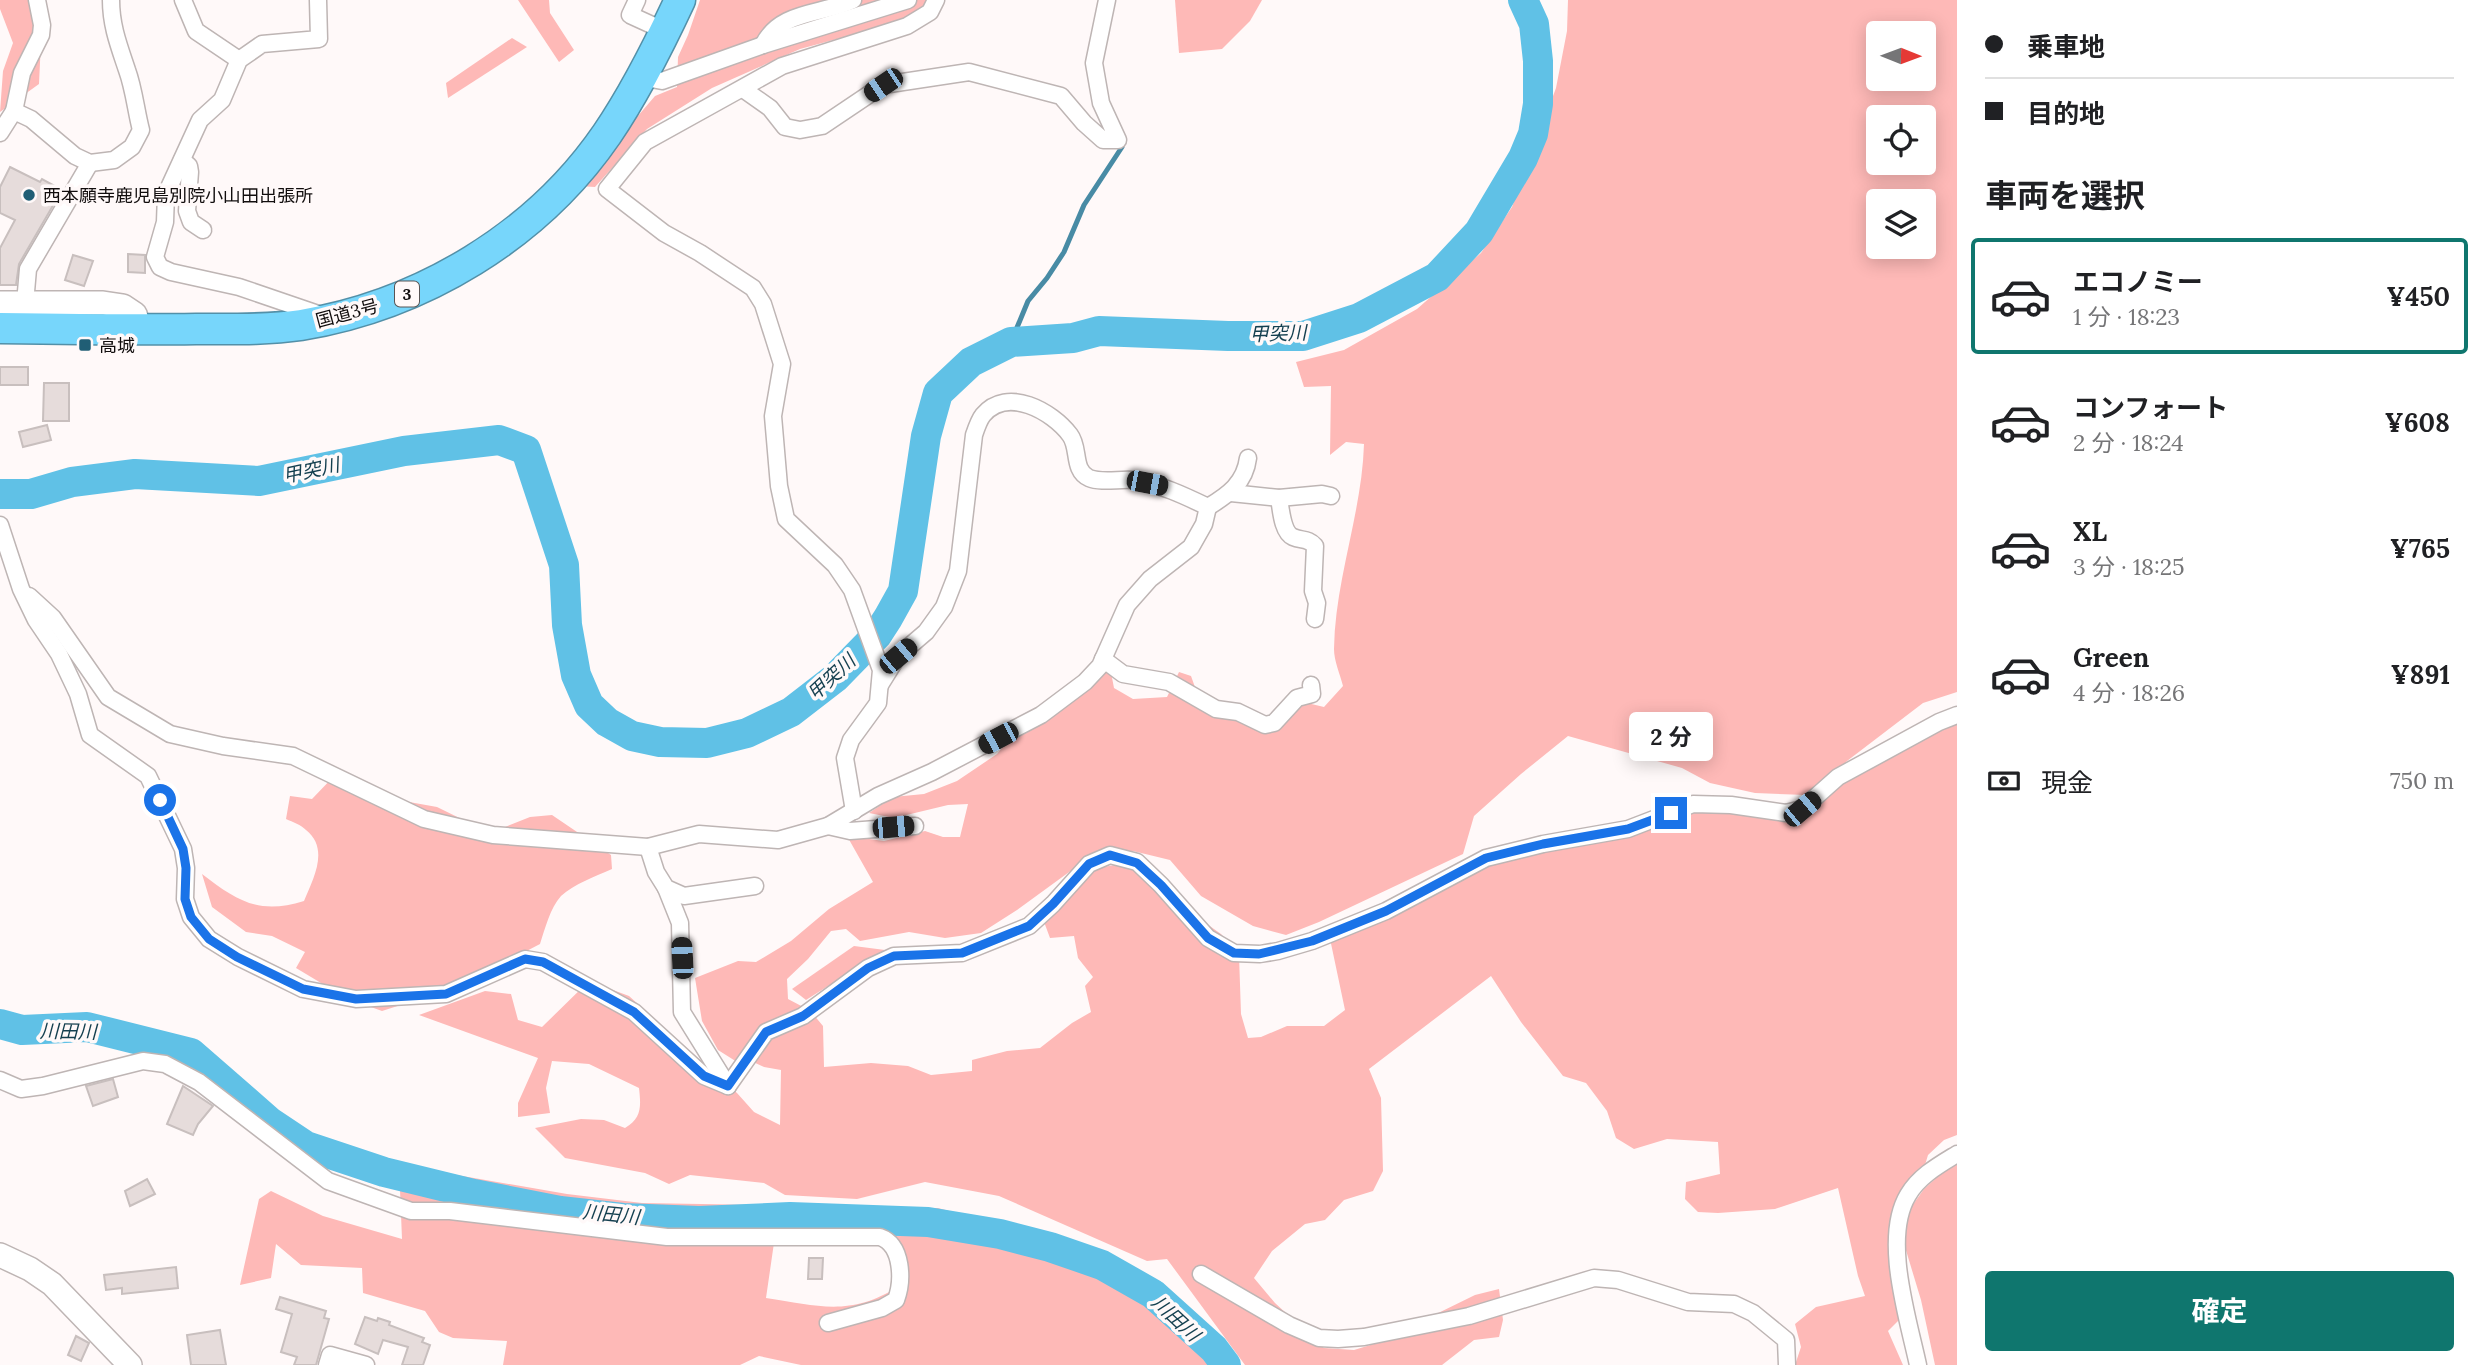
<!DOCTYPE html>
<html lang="ja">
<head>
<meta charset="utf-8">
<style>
	body { margin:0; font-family:Lora,"Noto Sans JP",serif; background:#f6f6f6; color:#202124; height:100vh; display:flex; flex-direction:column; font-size:26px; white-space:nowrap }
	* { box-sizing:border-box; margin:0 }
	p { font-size:23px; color:#757577 }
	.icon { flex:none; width:38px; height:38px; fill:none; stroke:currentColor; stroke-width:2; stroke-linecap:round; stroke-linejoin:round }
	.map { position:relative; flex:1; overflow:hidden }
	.panel { display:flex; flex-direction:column; background:#fff; width:525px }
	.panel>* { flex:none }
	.top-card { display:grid; align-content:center; height:154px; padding:0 28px; background:#fff }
	.needle { width:46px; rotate:91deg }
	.controls { position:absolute; left:1866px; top:21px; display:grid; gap:14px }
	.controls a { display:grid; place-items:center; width:70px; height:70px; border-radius:7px; background:#fff; box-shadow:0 4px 18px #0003; font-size:35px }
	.end { position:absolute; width:32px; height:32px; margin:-16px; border:9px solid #1a73e8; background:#fff; box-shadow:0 0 0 4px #fff }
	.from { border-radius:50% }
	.bubble { position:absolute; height:49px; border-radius:7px; background:#fff; box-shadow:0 4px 18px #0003; font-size:23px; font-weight:700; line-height:49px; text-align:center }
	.car { position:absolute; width:21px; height:42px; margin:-21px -10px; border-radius:9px; box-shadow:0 0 5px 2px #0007; background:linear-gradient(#222 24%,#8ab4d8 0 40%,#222 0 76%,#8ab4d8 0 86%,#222 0) }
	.top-card b { display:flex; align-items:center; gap:24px; height:66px; font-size:26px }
	.top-card b+b { border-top:2px solid #e0e0e0 }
	.top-card i { width:18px; height:18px; background:#202124 }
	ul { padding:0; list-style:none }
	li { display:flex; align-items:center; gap:21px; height:116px; margin:0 14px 10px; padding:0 14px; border:4px solid transparent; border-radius:7px }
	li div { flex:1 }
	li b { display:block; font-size:26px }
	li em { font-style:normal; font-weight:700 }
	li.selected { border-color:#0f766e }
	li>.icon { width:63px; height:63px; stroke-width:1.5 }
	h2 { padding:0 28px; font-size:32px; line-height:84px }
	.pay { display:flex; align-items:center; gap:18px; height:77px; padding:0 28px; font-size:26px }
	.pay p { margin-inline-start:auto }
	.action { display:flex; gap:14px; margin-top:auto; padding:14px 28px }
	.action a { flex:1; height:80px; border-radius:7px; background:#0f766e; color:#fff; font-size:28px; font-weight:700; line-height:80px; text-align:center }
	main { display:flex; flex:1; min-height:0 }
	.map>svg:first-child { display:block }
	.green { fill:#feb9b7; fill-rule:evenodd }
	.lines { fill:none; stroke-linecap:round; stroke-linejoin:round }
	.stream { stroke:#488ba5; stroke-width:5 }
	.river { stroke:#60c1e6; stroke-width:30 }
	.building { fill:#e6dcdb; stroke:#c8bfbe; stroke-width:2 }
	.street-casing { stroke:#beb5b4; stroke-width:19 }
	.secondary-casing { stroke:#beb5b4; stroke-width:26 }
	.highway-casing { stroke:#5390a8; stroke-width:33 }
	.street { stroke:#fff; stroke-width:16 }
	.secondary { stroke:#fff; stroke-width:23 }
	.highway { stroke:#77d6fb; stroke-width:30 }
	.route { stroke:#1a73e8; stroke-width:9 }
	.poi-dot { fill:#205e75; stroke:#fff9f9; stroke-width:2.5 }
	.labels { text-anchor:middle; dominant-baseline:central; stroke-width:7; stroke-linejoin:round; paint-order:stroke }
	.shield { fill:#fff9f9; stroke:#585454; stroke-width:2 }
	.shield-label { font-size:16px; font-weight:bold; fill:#110d0d }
	.poi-label { font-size:18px; fill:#110d0d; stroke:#fff9f9; text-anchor:start }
	.street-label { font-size:18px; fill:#110d0d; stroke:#fff9f9 }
	.water-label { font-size:19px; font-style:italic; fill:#143f4f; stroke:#fff9f9 }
</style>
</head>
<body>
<main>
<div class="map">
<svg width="1957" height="1365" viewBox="0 0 1957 1365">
	<rect width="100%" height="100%" fill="#fff9f9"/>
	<g class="green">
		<path d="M0,0H40L42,19L39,84L0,112L3,71L13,43L0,9Z"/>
		<path d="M518,0H549L550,13L574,50L559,62Z"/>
		<path d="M700,0H877L878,2L884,0H938L922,12L881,27L800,49L712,88L647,129L595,187L578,186L655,96L677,87L678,57L688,35Z"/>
		<path d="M1175,0H1262L1250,21L1222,49L1179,53Z"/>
		<path d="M1568,0H1957V692L1923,703L1847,761L1824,784L1806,795L1755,793L1710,783L1682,768L1568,736L1521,774L1474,816L1463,854L1319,922L1286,935L1253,926L1201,896L1170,860L1133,851H1098L1017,910L981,933L945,938L909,932L860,941L846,929L831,931L808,959L787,979L788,999L807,1009L737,1062L718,1050L702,1021L695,978L738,961L756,962L791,941L829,909L873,882L847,836L884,841L925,831L943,837H960L968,804L948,805L894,818L869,813L893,797L924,794L957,781L997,754L1030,714L1109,662L1114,688L1133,699L1167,697L1179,672L1191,676L1196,690L1214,699L1247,707L1272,723L1303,702L1324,707L1343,686C1340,674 1334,661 1334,649C1335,579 1362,513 1364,444L1346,442L1330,455L1331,386L1304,387L1296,362L1344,350L1417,309L1481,253L1512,207L1556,88L1567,31ZM1878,33H1923V79H1878ZM1878,117H1923V163H1878ZM1878,201H1923V247H1878Z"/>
		<path d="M512,38L527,47L448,98L446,83Z"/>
		<path d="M1957,714V1135L1944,1140L1928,1155L1922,1175L1901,1199L1905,1314L1888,1331L1903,1365H1795L1801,1347L1795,1324L1816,1307L1865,1296L1858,1276L1838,1188L1775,1209L1718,1213L1698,1212L1685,1199L1686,1182L1720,1174L1718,1142L1667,1139L1634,1149L1616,1138L1607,1111L1586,1083L1563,1076L1521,1022L1491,976L1369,1069L1381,1098L1383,1171L1373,1191L1344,1200L1325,1220L1305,1224L1272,1251L1254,1278L1275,1303L1324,1348L1354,1350L1377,1343L1475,1295L1499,1289L1503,1320L1499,1337L1474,1340L1442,1365H1245L1167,1259L1147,1261L999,1196L925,1182L857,1199L785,1195L764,1183L690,1175L669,1184L645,1173L565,1158L535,1128L581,1119L604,1120L625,1128C642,1118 641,1106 639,1088L589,1064L552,1061L546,1088L550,1113L518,1117V1103L538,1058L419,1015L485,991L511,994L518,1020L542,1027L589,981L629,996L737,1093L754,1112L780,1125L781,1070L764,1067L751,1061L777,1034L813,1014L823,1026L824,1067L871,1063L908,1066L931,1075L972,1071V1060L1007,1051L1040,1048L1072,1023L1091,1012L1085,986L1093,977L1078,958L1074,936L1050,938L1040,911L1098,868L1120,864L1139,869L1166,895L1221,934L1239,955L1241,1014L1248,1038L1261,1037L1287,1026H1324L1345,1010L1329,934L1489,856L1729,800L1800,805Z"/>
		<path d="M336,774L387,798L437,807L490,833L530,817L552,815L611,855L612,869C596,876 574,884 561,896C550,908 545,929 540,944L517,956L410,1002L382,1011L346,998L296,968L305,952L272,936L246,932L212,907L202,874C237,901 259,915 304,901C313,879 330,849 306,830C301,825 293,822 286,819L290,796L312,799Z"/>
		<path d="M854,946L885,950L806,1000L792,989Z"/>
		<path d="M1957,1159V1365H1935L1921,1300L1905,1247L1907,1213L1924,1189Z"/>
		<path d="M399,1165L567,1194L642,1203L760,1205L776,1229L766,1298C819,1306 851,1317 899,1286L892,1209L938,1208L975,1218L1063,1262L1143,1277L1161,1286L1234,1365H801L759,1356L740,1365H503L507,1341L453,1338L439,1332L425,1311L363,1293L362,1268L301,1265L276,1244L271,1278L240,1285L259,1199L271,1191L323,1216L402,1239Z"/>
	</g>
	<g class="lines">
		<path class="stream" d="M1011,342L1028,301L1047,278L1064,252L1084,205L1122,147"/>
		<g class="river">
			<path d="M0,494H31L72,482L135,474L259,481L404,451L499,440L526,450L564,565L567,625L576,675L589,705L607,722L632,736L660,742L707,743L747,733L791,712L835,678L877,635L888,618L903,591L926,436L938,393L971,362L1011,342L1073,338L1099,331L1228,336H1303L1359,318L1437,277L1479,232L1523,158L1533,134L1538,104V61L1534,24L1523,0"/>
			<path d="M0,1024L22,1030L87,1027L191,1053L270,1122L306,1146L384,1172L474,1194L560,1211L623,1218L699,1221L790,1217L928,1222L1000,1234L1050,1247L1102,1265L1153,1294L1214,1349L1226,1365"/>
		</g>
	</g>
	<g class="building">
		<path d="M10,167L40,182L42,179L62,190L19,264L16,285H0V248L15,220L0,213V187Z"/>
		<path d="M128,254L145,255V273L128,272Z"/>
		<path d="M73,255L93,261L84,286L65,280Z"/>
		<rect x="0" y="367" width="28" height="18"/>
		<path d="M44,383H69V421H43Z"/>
		<path d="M47,425L51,440L23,447L19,432Z"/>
		<path d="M113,1079L118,1097L93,1106L86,1086Z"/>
		<path d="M183,1086L213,1106L198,1124L193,1135L167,1124Z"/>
		<path d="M147,1179L155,1194L130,1206L125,1191Z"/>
		<path d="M809,1258H823L822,1279H808Z"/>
		<path d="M176,1267L178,1288L122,1294V1288L106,1290L104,1275Z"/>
		<path d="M280,1297L326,1311L324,1318L329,1319L316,1365H294L297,1357L281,1352L292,1314L276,1309Z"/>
		<path d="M365,1317L377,1321L378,1318L390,1322L389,1325L424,1338L422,1342L430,1345L423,1365H402L408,1347L383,1340L378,1354L355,1344Z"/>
		<path d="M220,1330L226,1365H191L187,1335Z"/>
		<path d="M76,1336L89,1343L81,1361L68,1355Z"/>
	</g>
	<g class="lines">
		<defs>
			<g id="street">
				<path d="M183,0L196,31L239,60"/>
				<path d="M318,0L319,39L262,44L239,60L222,100L200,120L166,194L165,222L155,257L160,267L171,272L239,287L324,316"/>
				<path d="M637,0L630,15L665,31"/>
				<path d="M763,45C780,10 822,15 853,0"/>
				<path d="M640,77L662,81L763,45L908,0"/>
				<path d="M743,89L770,108L785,127L800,130L822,126L883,85L969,72L1061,96L1084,123L1103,140H1118L1101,103L1094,63L1107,0"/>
				<path d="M14,111L22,73L41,35L42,25L37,0"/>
				<path d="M0,133L14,111L31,119L75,156L90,163L114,160L132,147L141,130C136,111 134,89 127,70C119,46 111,26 111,0"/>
				<path d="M182,160L189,166L190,172L187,211L191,222L203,230"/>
				<path d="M25,303L28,269L90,163"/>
				<path d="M1231,493L1279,498L1322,494L1331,496"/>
				<path d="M1279,498C1281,509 1282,532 1293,537C1302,541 1308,538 1315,546L1313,591L1317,603L1315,619"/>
				<path d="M1208,507C1228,495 1245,483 1248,458"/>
				<path d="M0,525L21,589L36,620L59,654L78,694L90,735L148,776L183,849L186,868L185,899L191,917L209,939L238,957L303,989L356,999L446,994L525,959L543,962L634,1012L704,1076L728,1086L766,1032L803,1016L868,968L894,956L962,953L1029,926L1053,904L1089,864L1110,855L1137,862L1161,885L1208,938L1234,953L1260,954L1278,951L1312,941L1386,911L1486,858L1543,844L1628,829L1693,804L1731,805L1786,813L1802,809L1838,777L1939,722L1957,715"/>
				<path d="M29,596L53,618L108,697L170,734L223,746L293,756L424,819L493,835L648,847L699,834L778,840L828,826L878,796L932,772L1041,715L1085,682L1100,666L1127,605L1150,579L1191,547L1204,524L1208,507C1183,495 1160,484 1132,480C1119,479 1101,483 1089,478C1072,470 1080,448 1070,435C1052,411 1007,386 983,415C979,420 976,429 974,435L958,571L944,607L926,632L898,656L880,685"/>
				<path d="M1103,659L1123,674L1169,682L1216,709L1238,712L1265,725L1274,723L1297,698L1312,694L1311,685"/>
				<path d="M854,811L845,758L851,740L878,703L881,670L852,590L835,565L786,519L779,486L773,416L782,364L763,304L753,288L700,253L664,233L607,189L645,142L782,66L907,26L930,12L936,0"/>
				<path d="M828,826L850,831L915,826"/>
				<path d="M648,847L656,872L666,888L684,896L755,886"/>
				<path d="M666,888L680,923L682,1012L728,1086"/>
				<path d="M0,1080L21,1089L43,1086L143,1061L165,1064L199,1082L328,1181L411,1211H450L667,1237H880C903,1245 903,1281 896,1300L882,1308L828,1323"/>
				<path d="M1201,1274L1289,1325L1319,1338L1338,1339L1364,1337L1469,1316L1594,1278L1618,1280L1688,1302L1734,1304L1753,1313L1786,1340L1787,1365"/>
				<path d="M327,1365L330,1355L366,1365"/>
				<path d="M1918,1365C1908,1318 1882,1238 1908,1195C1919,1176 1939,1165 1957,1154"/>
			</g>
			<g id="secondary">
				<path d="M0,303H103L123,306L135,314L140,330"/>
				<path d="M0,1255L30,1269L52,1284L130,1365"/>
			</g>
			<path id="highway" d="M0,328C65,329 130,330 196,329C230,329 266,330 301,325C422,305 537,236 607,134C635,93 659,45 680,0"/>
		</defs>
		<use href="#street" class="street-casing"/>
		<use href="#secondary" class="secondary-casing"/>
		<use href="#highway" class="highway-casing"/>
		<use href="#street" class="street"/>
		<use href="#secondary" class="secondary"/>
		<use href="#highway" class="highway"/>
	</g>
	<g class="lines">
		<path class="route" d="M160,800L183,849L186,868L185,899L191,917L209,939L237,957L303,989L356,999L446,994L525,959L543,962L634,1012L704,1076L728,1086L766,1032L803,1016L868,968L894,956L962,953L1029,926L1053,904L1089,864L1110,855L1137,863L1161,885L1208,938L1234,953L1259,954L1312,941L1386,911L1486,858L1543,844L1628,829L1671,813"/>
	</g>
	<g class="poi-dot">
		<circle cx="29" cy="195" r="7"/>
		<rect x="78" y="338" width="14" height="14" rx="3.5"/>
	</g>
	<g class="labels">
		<rect class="shield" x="395" y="281.5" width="24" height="25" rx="5"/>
		<g class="shield-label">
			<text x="407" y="294">3</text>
		</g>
		<g class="poi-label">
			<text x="43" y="195">西本願寺鹿児島別院小山田出張所</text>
			<text x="99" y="345">高城</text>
		</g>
		<g class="street-label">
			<text transform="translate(347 313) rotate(-15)">国道3号</text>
		</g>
		<g class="water-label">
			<text transform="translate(1278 333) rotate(-2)">甲突川</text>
			<text transform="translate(311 470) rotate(-12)">甲突川</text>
			<text transform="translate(831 677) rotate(-43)">甲突川</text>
			<text transform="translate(68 1031) rotate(1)">川田川</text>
			<text transform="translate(611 1214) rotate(6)">川田川</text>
			<text transform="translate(1176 1318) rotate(43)">川田川</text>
		</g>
	</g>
</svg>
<div class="controls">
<a><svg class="needle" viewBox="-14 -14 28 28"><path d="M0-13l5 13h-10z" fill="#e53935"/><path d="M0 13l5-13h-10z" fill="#757577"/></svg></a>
<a><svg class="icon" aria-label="locate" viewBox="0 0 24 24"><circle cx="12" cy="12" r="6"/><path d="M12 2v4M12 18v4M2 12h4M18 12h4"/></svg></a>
<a><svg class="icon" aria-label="layers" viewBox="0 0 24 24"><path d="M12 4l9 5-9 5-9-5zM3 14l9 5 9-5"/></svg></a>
</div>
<i class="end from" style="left:160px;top:800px"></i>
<i class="end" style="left:1671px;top:813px"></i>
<div class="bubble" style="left:1629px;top:712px;width:84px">2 分</div>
<i class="car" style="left:883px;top:85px;rotate:236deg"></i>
<i class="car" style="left:1147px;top:483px;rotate:101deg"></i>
<i class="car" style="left:898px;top:656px;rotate:50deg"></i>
<i class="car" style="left:998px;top:738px;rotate:242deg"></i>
<i class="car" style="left:1802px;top:809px;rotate:50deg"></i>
<i class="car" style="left:893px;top:827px;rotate:85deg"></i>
<i class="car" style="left:682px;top:958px;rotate:357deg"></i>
</div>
<section class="panel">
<div class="top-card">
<b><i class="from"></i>乗車地</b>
<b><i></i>目的地</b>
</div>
<h2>車両を選択</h2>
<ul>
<li class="selected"><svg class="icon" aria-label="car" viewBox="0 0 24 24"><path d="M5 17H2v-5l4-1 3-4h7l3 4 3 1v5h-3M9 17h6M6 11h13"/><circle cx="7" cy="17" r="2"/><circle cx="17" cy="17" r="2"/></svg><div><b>エコノミー</b><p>1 分 · 18:23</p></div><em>¥450</em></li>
<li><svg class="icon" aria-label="car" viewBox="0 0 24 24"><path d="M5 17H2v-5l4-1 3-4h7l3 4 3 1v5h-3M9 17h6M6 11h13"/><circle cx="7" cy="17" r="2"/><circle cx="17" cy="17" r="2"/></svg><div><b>コンフォート</b><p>2 分 · 18:24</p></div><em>¥608</em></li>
<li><svg class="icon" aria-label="car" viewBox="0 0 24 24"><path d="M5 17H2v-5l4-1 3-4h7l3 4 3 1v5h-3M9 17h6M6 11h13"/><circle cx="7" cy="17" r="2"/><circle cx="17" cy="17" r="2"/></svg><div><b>XL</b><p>3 分 · 18:25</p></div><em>¥765</em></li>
<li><svg class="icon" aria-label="car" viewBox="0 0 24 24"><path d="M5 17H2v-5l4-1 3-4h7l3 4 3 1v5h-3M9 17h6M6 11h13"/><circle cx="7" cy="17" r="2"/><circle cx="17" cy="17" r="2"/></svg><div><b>Green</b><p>4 分 · 18:26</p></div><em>¥891</em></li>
</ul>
<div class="pay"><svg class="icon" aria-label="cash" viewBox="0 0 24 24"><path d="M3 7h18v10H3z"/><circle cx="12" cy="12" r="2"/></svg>現金<p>750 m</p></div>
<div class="action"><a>確定</a></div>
</section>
</main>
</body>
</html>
